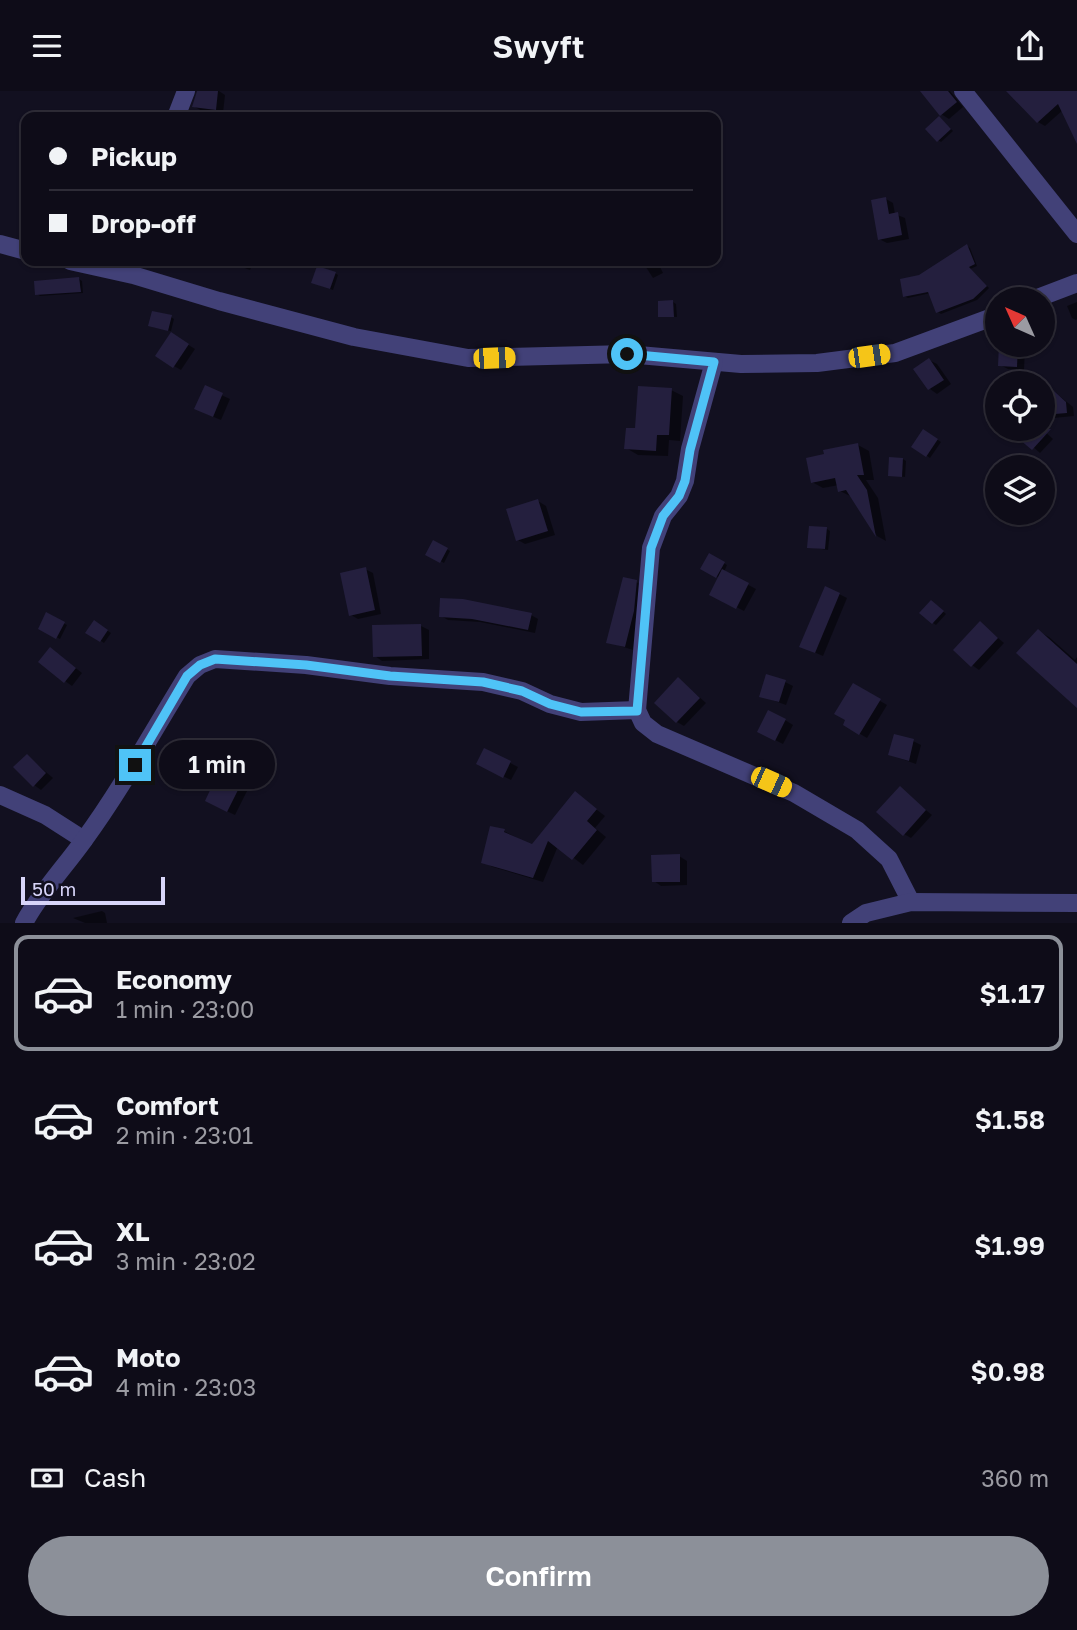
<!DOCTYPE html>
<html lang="en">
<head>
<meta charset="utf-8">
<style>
	body { margin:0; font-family:"Golos Text",sans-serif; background:#1c1a25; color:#f1f3f6; height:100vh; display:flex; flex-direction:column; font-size:26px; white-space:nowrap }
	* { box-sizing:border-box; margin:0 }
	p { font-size:23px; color:#9b9ba2 }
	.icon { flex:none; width:38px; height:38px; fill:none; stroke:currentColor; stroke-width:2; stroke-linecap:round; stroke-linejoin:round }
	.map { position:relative; height:832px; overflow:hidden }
	.details { display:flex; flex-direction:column; background:#0e0c18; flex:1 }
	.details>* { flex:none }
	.hud { position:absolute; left:21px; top:21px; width:700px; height:154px; border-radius:14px; box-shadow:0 2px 5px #0004,0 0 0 2px #2e2c37; display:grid; align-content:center; height:154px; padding:0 28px; background:#0e0c18 }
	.needle { width:46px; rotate:315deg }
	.buttons { position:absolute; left:985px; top:196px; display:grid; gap:14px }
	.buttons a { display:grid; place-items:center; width:70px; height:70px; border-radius:50%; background:#0e0c18; box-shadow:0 2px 5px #0004,0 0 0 2px #2e2c37; font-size:35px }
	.scale { position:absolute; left:21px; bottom:18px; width:144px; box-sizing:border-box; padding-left:7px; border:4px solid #d8d5f9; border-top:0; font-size:19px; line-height:24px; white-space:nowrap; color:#d8d5f9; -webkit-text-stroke:5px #121020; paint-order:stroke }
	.end { position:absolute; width:32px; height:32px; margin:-16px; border:9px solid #4fc3f7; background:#111; box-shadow:0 0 0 4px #111 }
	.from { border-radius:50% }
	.bubble { position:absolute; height:49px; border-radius:24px; background:#0e0c18; box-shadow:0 2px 5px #0004,0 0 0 2px #2e2c37; font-size:23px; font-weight:600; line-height:49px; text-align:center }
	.car { position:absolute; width:21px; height:42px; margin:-21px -10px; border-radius:9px; box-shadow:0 0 5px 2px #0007; background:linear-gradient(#f5c518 24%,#345 0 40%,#f5c518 0 76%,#345 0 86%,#f5c518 0) }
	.hud b { display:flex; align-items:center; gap:24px; height:66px; font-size:26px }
	.hud b+b { border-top:2px solid #2e2c37 }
	.hud i { width:18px; height:18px; background:#f1f3f6 }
	ul { padding:12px 0 0; list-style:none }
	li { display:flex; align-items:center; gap:21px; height:116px; margin:0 14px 10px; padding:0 14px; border:4px solid transparent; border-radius:14px }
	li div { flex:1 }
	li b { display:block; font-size:26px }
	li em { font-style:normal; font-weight:600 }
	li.active { border-color:#8c9099 }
	li>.icon { width:63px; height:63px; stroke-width:1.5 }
	.pay { display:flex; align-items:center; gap:18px; height:77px; padding:0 28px; font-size:26px }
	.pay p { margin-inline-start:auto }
	.cta { display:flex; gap:14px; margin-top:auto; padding:14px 28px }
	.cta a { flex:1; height:80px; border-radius:42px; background:#8c9099; color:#fff; font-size:28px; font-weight:600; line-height:80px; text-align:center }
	header { display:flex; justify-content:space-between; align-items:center; height:91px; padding:0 28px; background:#0e0c18; font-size:32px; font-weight:600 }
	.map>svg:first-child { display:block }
	.shadow { fill:#0007 }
	.building { fill:#241f3e }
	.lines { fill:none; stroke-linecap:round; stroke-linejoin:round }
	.minor { stroke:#424178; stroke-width:18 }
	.route { stroke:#4fc3f7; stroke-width:9 }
</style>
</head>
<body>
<header><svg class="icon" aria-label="menu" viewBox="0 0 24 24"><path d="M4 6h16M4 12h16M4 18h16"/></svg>Swyft<svg class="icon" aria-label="share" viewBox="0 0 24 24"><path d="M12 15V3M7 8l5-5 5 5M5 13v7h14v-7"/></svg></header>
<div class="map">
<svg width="1077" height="832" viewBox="0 0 1077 832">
	<rect width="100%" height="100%" fill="#121020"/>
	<g class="shadow">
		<path d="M198,0H219L225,4L223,22L202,20L195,16Z"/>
		<path d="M930,0H950L963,16L949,28L941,23Z"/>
		<path d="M1021,0H1077V35L1063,19L1045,35L1038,31Z"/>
		<path d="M942,29L953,40L941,51L938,49Z"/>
		<path d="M886,108L893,112L895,123L905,127L909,148L887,152L879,148Z"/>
		<path d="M967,155L970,157L977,175L970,178L989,197L977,209L941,223L938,221L931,202L908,207L904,205L920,186Z"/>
		<path d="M231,170H254L250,179L234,173Z"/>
		<path d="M605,170H626L614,176Z"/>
		<path d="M642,170H657L663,182L653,187Z"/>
		<path d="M335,182L338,184L333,199L316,193Z"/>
		<path d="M79,188L82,190L83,202L40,205L37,203Z"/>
		<path d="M673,211L676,213L677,226L660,225Z"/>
		<path d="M1077,211V228L1076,229L1072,227L1067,215Z"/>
		<path d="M171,226L174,228L171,240L153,236Z"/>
		<path d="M171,243L195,258L181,279L174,275Z"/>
		<path d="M1001,254H1022L1025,256L1024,279L1008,278L1000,274Z"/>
		<path d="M929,269L937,273L951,293L937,303L930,298L916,278Z"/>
		<path d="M1034,284L1073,316L1074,325L1043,328V292H1027Z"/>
		<path d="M206,297L230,308L221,329L204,322Z"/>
		<path d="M671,299L683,305L680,350L669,349L668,365L638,364L626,357L637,339Z"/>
		<path d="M1013,338H1042L1053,348L1040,362Z"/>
		<path d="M924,340L941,351L930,367L913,355Z"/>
		<path d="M858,354L869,360L874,389H866L878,407L886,450L877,445L852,406L840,400L839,394L823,397L812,391Z"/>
		<path d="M903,368L906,370L905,386L889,384Z"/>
		<path d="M538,410L546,415L555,444L525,453L518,449Z"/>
		<path d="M827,438L830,440L828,459L809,456Z"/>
		<path d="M434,451L450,460L444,472L427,463Z"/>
		<path d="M709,464L727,474L724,481L756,498L744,520L711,503L720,487L702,477Z"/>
		<path d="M365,478L373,482L381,523L358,528L351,524Z"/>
		<path d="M636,491L644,495L641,525L633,559L608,551Z"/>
		<path d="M839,503L847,507L823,565L809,559Z"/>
		<path d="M935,513L946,523L936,534L933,532Z"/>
		<path d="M47,524L67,534L60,548L40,537Z"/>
		<path d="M531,524L538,528L535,542L480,531L448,529L441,525Z"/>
		<path d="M94,531L111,542L104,552L87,541Z"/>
		<path d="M980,532L1004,552L979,579L972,574Z"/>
		<path d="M421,535L429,539V568L382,570L375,565Z"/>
		<path d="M1038,540L1049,546L1075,569L1077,566V614Z"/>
		<path d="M58,563L82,582L72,595L65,590Z"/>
		<path d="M679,588L706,612L684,635L677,631Z"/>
		<path d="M785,591L793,595L786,614L761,605Z"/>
		<path d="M853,594L887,614L867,647L845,634Z"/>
		<path d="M785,629L793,634L783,653L767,645Z"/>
		<path d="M913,650L921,654L916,673L890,664Z"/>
		<path d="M485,659L518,676L511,689L486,677Z"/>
		<path d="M27,665L53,687L41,699L34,694Z"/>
		<path d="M241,692L249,696L235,724L214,714Z"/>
		<path d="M900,698L932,724L911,747L904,743Z"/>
		<path d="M576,703L605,725L595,737L606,746L583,774L558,755L543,791L493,776L483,771L504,740L532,755Z"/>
		<path d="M679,765L687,770V794L661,795L654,790Z"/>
		<path d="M102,820L105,822L107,832H85L73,827Z"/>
	</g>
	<g class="building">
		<path d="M197,0H218L216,19L192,16Z"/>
		<path d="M920,0H948L957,11L940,25Z"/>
		<path d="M1006,0H1077V53L1058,13L1037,32Z"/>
		<path d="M939,25L951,38L937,51L925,38Z"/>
		<path d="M886,106L889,123L898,121L902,144L878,149L871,109Z"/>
		<path d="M967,153L975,173L969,176L987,195L973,208L936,222L928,201L903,206L900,188L919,184Z"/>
		<path d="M317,175L336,181L330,198L311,192Z"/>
		<path d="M79,186L81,201L35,204L34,190Z"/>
		<path d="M673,209L674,226H658V210Z"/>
		<path d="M152,220L172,224L168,240L148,235Z"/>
		<path d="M171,241L189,253L173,277L155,265Z"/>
		<path d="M999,254H1018L1017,276L998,275Z"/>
		<path d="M929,267L944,289L928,299L913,278Z"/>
		<path d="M1043,290L1066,311L1067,322L1043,324Z"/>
		<path d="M205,294L223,302L213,326L194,318Z"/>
		<path d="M638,295L672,297L669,344H657L656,360L624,358L626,337H635Z"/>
		<path d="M923,338L938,348L926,366L911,356Z"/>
		<path d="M1007,338H1051L1032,359Z"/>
		<path d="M858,352L864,384H857L867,399L876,446L846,399L838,401L835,387L811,392L806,367L824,363L823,359Z"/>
		<path d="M889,366L903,367L902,386L888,385Z"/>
		<path d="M538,408L548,440L516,450L506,418Z"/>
		<path d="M809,435L827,436L825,458L807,457Z"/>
		<path d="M433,449L448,457L440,472L425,464Z"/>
		<path d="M709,462L725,471L716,487L700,478Z"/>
		<path d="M366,476L375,519L349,525L340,482Z"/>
		<path d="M722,478L749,492L736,518L709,504Z"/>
		<path d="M623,486L637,489L634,520L625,556L606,552Z"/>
		<path d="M825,495L840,502L815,562L799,556Z"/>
		<path d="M440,507L463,508L532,522L528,539L472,528L439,526Z"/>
		<path d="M931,509L944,520L932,533L919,522Z"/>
		<path d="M46,521L65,531L56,548L38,538Z"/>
		<path d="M94,529L108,539L100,551L85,542Z"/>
		<path d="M980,530L998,547L971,576L953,559Z"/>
		<path d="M421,533L422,565L373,566L372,534Z"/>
		<path d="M1038,538L1077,573V617L1016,562Z"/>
		<path d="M50,556L76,577L64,592L38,571Z"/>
		<path d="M766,583L786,589L779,611L759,606Z"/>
		<path d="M678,586L700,607L676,632L654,612Z"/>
		<path d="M853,592L881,608L859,644L843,634L845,629L834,623Z"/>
		<path d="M768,619L786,628L775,650L757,641Z"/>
		<path d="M894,643L914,648L909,670L888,664Z"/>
		<path d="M484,657L511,670L503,687L476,673Z"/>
		<path d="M27,663L46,682L33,696L13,676Z"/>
		<path d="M219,680L242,691L227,721L205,710Z"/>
		<path d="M900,695L926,719L903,745L876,721Z"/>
		<path d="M575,700L597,718L587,730L597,739L572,769L548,750L533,787L481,772L490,735L505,738L504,741L532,753Z"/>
		<path d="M680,763V791H652L651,764Z"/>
	</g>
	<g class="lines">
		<g class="minor">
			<path d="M963,0L1077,143"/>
			<path d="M176,26L186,0"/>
			<path d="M0,153L26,160"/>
			<path d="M70,170L133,184L219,210L354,246L468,267L627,263L741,273L817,272L895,262L998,224"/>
			<path d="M1035,208L1077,192"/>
			<path d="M714,271L690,358L685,390L679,405L663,425L651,457L637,619L643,632L657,643L794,702L857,739L889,768L911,811"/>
			<path d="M0,704L45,724L84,749"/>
			<path d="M24,832C40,802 64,777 84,749C122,697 153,640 187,585L200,574L215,568L306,574L390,585L483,591L522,600L550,613L581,621L637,619"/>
			<path d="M851,832L866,822L911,811L1077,812"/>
		</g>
	</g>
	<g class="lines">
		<path class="route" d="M135,674L187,585L200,574L215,568L306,574L390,585L483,591L522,600L550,613L581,621L637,620L651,457L663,425L679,405L685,390L690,359L714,271L627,263"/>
	</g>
</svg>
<div class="buttons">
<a><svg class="needle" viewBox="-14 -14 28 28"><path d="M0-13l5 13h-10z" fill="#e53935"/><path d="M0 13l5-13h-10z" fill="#9b9ba2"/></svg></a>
<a><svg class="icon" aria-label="locate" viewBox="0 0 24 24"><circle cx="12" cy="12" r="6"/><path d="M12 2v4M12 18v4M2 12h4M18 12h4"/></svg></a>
<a><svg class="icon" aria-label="layers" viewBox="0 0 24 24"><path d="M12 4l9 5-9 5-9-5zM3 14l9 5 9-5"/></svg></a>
</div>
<div class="scale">50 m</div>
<i class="end from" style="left:627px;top:263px"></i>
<i class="end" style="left:135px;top:674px"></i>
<div class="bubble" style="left:159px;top:649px;width:116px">1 min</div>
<i class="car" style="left:869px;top:265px;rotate:82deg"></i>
<i class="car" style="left:494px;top:267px;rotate:88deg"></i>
<i class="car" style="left:771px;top:691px;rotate:114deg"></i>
<div class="hud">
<b><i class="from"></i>Pickup</b>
<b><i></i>Drop-off</b>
</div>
</div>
<section class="details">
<ul>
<li class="active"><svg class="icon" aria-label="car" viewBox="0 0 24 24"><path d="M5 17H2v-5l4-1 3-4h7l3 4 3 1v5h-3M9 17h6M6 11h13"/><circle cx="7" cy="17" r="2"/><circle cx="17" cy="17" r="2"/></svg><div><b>Economy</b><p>1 min · 23:00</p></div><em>$1.17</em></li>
<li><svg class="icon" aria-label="car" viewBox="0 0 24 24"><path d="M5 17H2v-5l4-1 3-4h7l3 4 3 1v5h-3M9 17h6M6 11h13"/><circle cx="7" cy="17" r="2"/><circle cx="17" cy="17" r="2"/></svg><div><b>Comfort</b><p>2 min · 23:01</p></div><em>$1.58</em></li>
<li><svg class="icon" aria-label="car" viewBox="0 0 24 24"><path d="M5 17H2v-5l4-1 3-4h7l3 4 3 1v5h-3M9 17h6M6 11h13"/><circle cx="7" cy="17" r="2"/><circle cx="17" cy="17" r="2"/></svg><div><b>XL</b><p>3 min · 23:02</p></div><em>$1.99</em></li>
<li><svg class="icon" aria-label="car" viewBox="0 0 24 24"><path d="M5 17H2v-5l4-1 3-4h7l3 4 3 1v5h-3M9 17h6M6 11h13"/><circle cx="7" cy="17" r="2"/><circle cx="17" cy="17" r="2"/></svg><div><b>Moto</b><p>4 min · 23:03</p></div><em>$0.98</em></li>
</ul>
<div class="pay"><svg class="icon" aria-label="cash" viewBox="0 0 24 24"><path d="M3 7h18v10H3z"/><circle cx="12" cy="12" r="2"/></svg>Cash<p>360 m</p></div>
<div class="cta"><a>Confirm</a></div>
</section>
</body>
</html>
